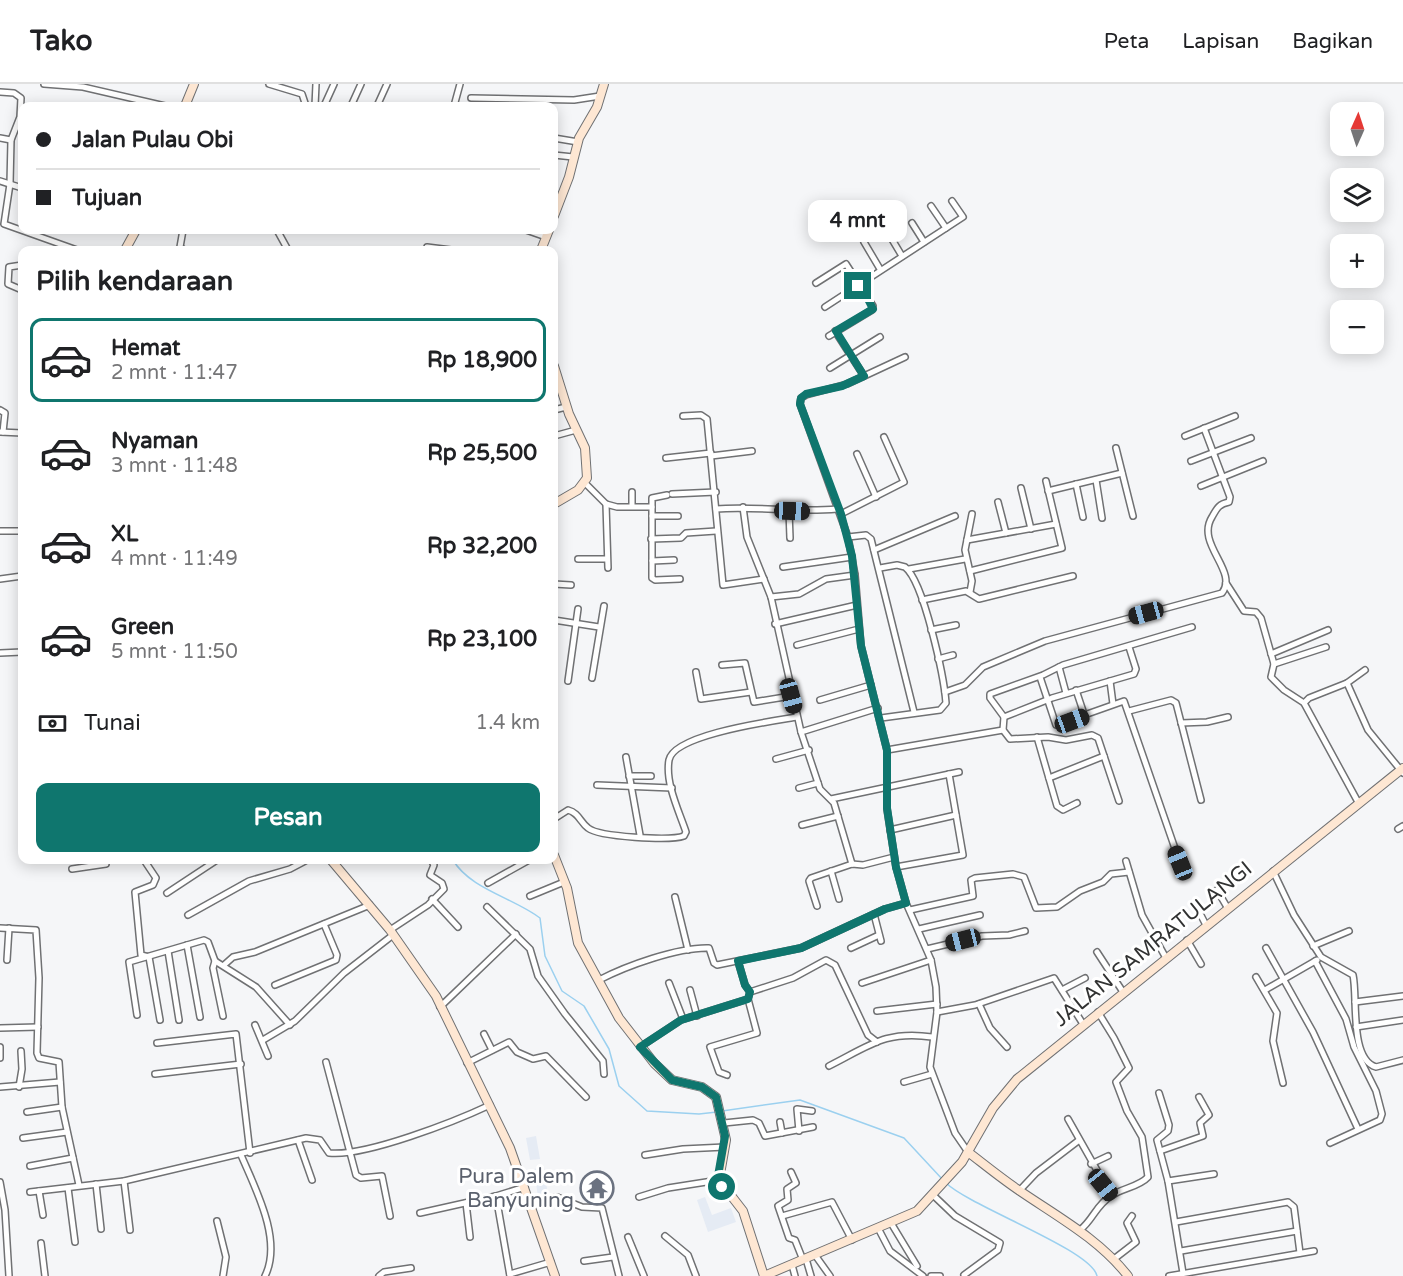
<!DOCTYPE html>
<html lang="id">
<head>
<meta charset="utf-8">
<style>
	body { margin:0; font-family:"Varela Round",sans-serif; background:#f2f2f2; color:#202124; height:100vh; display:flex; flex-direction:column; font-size:22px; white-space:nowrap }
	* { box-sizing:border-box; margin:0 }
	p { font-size:20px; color:#757577 }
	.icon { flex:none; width:33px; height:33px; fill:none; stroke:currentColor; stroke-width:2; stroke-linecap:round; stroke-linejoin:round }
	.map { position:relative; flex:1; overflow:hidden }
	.panel { position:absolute; left:18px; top:162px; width:540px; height:618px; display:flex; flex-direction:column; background:#fff; border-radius:12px; box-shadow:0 3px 15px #0003 }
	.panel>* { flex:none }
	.hud { position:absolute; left:18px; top:18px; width:540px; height:132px; border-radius:12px; box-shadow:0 3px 15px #0003; display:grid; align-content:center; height:132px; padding:0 18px; background:#fff }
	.needle { width:39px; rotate:3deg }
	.buttons { position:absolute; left:1330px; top:18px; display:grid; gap:12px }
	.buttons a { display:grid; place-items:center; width:54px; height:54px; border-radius:12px; background:#fff; box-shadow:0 3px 15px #0003; font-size:30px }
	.end { position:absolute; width:27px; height:27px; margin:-14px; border:8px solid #0f766e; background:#fff; box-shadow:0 0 0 3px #fff }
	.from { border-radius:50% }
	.bubble { position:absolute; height:42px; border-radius:12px; background:#fff; box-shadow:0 3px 15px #0003; font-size:20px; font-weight:700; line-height:42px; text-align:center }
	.car { position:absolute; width:18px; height:36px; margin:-18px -9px; border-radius:8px; box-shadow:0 0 4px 2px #0007; background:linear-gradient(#222 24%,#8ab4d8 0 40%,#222 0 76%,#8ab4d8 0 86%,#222 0) }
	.hud b { display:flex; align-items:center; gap:21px; height:57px; font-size:22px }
	.hud b+b { border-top:2px solid #e0e0e0 }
	.hud i { width:15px; height:15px; background:#202124 }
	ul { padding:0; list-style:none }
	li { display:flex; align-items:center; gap:18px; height:84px; margin:0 12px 9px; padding:0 6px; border:3px solid transparent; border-radius:12px }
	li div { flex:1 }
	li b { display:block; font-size:22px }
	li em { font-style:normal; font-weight:700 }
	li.selected { border-color:#0f766e }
	li>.icon { width:54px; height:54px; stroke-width:1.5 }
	h2 { padding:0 18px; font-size:27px; line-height:72px }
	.pay { display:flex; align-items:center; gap:15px; height:66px; padding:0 18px; font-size:22px }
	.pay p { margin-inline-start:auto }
	.action { display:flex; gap:12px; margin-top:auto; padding:12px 18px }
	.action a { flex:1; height:69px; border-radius:12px; background:#0f766e; color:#fff; font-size:24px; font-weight:700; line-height:69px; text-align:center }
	header { display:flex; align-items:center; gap:36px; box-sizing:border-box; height:84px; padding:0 30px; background:#fff; border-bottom:2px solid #e0e0e0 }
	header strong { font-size:28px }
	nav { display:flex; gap:33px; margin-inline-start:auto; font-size:21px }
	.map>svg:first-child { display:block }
	.built { fill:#e5ebf4 }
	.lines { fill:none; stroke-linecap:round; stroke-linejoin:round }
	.stream { stroke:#9bd0ef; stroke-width:1.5 }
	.street-casing { stroke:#707173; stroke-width:8 }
	.secondary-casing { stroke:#707173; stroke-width:10 }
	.street { stroke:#fff; stroke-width:5 }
	.secondary { stroke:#fee7d3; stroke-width:8 }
	.route { stroke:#0f766e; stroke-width:8 }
	.labels { text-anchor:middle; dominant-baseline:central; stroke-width:6; stroke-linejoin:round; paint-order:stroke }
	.street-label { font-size:21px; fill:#313232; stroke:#fff }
	.worship-label { font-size:21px; fill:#5b616d; stroke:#fff; text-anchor:end }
</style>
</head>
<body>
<header>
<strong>Tako</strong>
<nav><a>Peta</a><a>Lapisan</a><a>Bagikan</a></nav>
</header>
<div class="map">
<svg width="1403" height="1192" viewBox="0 0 1403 1192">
	<rect width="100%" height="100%" fill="#f5f6f8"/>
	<g class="built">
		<path d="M536,1052L540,1075L530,1076L526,1054Z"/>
		<path d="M544,1083L548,1112L538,1113L534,1085Z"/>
		<path d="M705,1113L712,1131L731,1124L736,1138L708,1148L697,1116Z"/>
	</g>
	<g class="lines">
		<g class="stream">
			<path d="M453,776C470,805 514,814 540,834L545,872L562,907L584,922L609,965L619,1002L647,1027L699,1030L717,1028"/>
			<path d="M722,1027L800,1016L904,1054L943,1096"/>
			<path d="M946,1099C971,1123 1092,1166 1097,1192"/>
		</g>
		<defs>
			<g id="street">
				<path d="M44,0L83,3L165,22"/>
				<path d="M269,0L302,10L306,22"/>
				<path d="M0,8L14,9L21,14L20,33L11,56L10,100L4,140L77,166"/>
				<path d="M471,14L574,16L600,12"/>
				<path d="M315,22L316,0"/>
				<path d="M324,22L334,0"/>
				<path d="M351,22L361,0"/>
				<path d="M377,22L387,0"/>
				<path d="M454,22L460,0"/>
				<path d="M0,54L11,56"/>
				<path d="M554,54L578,58"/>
				<path d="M554,71L573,73"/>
				<path d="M0,97L22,104"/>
				<path d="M931,122L946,144"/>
				<path d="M912,139L924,158"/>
				<path d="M183,146L180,163L184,166"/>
				<path d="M277,146L288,166"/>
				<path d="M526,146L546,153"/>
				<path d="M887,147L902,172"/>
				<path d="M864,158L880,185"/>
				<path d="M427,163L451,166"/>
				<path d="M22,181L9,183L8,200L22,206"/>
				<path d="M816,199L846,180L873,222L872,226L829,252"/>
				<path d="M825,223L963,133L952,117"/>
				<path d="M835,247L864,292"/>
				<path d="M905,273L847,300L806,311L801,314L800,320L848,453L855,491L861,562L887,666V725L896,783L906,819L931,876L936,903L937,928L930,983L955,1049L968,1068"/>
				<path d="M830,284L880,253"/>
				<path d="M0,326L5,329L3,348"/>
				<path d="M554,326L566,323"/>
				<path d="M683,332L701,331L707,335L723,501L764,495"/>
				<path d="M0,348L22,349"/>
				<path d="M554,352L576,346"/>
				<path d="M1185,352L1235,332"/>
				<path d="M1116,364L1133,432"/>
				<path d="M857,370L876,413"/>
				<path d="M711,372L752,367"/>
				<path d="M666,374L711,369"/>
				<path d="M1191,377L1251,354"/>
				<path d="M1096,396L1102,434"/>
				<path d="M585,399L606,420L617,423H652"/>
				<path d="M1076,400L1083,433"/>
				<path d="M1201,402L1263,377"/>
				<path d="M1021,404L1031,445"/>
				<path d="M1048,407L1122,389"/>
				<path d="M672,410L716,408"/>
				<path d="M667,411L652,414V494L655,496L680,495"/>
				<path d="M998,418L1006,449"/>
				<path d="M606,420L608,484"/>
				<path d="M632,422V408"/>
				<path d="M743,423L747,453L771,513L801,648L820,705L834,719L852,780"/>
				<path d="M716,425C757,422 797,429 837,425"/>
				<path d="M789,427L790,454"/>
				<path d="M841,430L904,398L884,353"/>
				<path d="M652,432H678"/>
				<path d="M0,447H22"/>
				<path d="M848,453L866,451L871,455L914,628"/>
				<path d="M651,455L681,454L686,449L716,447"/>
				<path d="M967,456L1056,440"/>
				<path d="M874,466L955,432"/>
				<path d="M578,475H607"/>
				<path d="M652,477L674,476"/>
				<path d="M783,483L852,473"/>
				<path d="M880,484L897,481L905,483C924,498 944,593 946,619L940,626L881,634"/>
				<path d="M909,485L965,475"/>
				<path d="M970,487L1062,464L1046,397"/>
				<path d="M0,495L22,492"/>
				<path d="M1226,499L1244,527L1256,528L1261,534L1274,580L1271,593L1284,606L1304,619L1358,718"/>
				<path d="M554,500L571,501"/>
				<path d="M970,508L972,497L965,466L972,430"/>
				<path d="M771,513L799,510L826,495L855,491"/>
				<path d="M922,516L966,507L979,515L1073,492"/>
				<path d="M554,536L599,543"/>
				<path d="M775,540L857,521"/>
				<path d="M931,546L956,541"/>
				<path d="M797,561L859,545"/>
				<path d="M0,569L22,568"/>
				<path d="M1271,570L1328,546"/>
				<path d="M938,575L953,571"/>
				<path d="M1274,580L1326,563"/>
				<path d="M722,581L745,579L754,618L791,612"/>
				<path d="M1059,583L1066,609"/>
				<path d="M696,588L701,615L751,608"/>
				<path d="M1040,593L1056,641L1124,617L1180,779"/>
				<path d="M592,594L604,522"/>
				<path d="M568,597L578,525"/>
				<path d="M1110,597L1113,620"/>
				<path d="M1347,599L1368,646L1403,689"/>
				<path d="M1076,606L1085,633"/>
				<path d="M945,608L965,601L983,583L1045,557L1222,509C1239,487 1195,460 1212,433C1217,424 1219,420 1229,418L1230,413L1204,344"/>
				<path d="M820,616L871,601"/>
				<path d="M1304,619L1309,614L1347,599L1365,586"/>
				<path d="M1129,627L1171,616L1176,619L1201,716"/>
				<path d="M1004,633L1052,614L1134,590L1136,585L1129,563"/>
				<path d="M1181,639L1207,638L1228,633"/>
				<path d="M801,648L878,624"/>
				<path d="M1037,653L1057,722L1063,726L1077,719"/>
				<path d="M887,666L1003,646"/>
				<path d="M626,673L640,751"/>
				<path d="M776,675L809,666"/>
				<path d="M629,692H651"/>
				<path d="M1049,694L1104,672"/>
				<path d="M597,701L672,704"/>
				<path d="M799,704L818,699"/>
				<path d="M831,715L959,688"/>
				<path d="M1119,717L1098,654L1092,651L1066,656L1048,653L1010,655L1003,646L1004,633L990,614V610L1043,591L1063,581L1192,543"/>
				<path d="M554,735L568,726C579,729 580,738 588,744C599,753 670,757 684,752L686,748C679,727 665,699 669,676C674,650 774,637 797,633"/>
				<path d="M802,741L838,732"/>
				<path d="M1398,745L1403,742"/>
				<path d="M890,746L956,731"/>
				<path d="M144,776L156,794L153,801L135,808L141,871L149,873L160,936"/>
				<path d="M1126,777L1142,831L1166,874"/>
				<path d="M896,783L963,771L949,690"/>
				<path d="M72,785L106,780V776"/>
				<path d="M831,787L839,815"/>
				<path d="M1273,787L1294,831L1321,873L1353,891C1358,913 1349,975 1376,983L1403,976"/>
				<path d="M488,799L529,776"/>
				<path d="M1217,806L1227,823"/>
				<path d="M167,809L217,776"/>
				<path d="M530,812L564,798"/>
				<path d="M675,813L688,866"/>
				<path d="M432,815L458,843"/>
				<path d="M1195,820L1206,841"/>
				<path d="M817,822L809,797L811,794L852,780L863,781L894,773"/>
				<path d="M487,823L530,865L538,892L565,930L603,977L604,990"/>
				<path d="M910,826L973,812L971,796L975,794L1013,790L1024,793L1036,824L1057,823L1080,807L1103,798L1111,790L1129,788"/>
				<path d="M874,830L881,857"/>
				<path d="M188,831L249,797L290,785L307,776"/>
				<path d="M0,844L36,846L39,894L37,969L39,974L59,978L62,1023L79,1101"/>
				<path d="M919,845L980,831"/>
				<path d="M390,846L428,821L444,805L442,799L430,791L434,781L431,776"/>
				<path d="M1187,856L1201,880"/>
				<path d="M187,861L200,933"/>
				<path d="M1313,862L1349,847"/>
				<path d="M851,864L879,851"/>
				<path d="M1266,864L1313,948L1358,1045"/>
				<path d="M927,865L982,852L1009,851L1025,847"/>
				<path d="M168,867L179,936"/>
				<path d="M1097,868L1123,908"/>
				<path d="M7,876L9,844"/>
				<path d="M215,877L213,884L223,932"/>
				<path d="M738,877L745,901L750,908"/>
				<path d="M1315,877L1346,935L1354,963L1376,1007L1382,1030L1380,1036L1330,1059"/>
				<path d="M224,881L233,873L255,868L370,821"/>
				<path d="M1256,893L1277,929L1273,957L1283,999"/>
				<path d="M599,896C626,882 678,863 709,864L714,879L717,881L801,864L885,825L906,819"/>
				<path d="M669,899L683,935"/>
				<path d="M862,899L931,876"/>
				<path d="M275,901L336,876L337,871L324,840"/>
				<path d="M690,906L697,932"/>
				<path d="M1062,906L1085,894"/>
				<path d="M1265,906L1317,876"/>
				<path d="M1355,918L1403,912"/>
				<path d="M979,920L990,944L1007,963"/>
				<path d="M440,923L516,850"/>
				<path d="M877,927L937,920"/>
				<path d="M937,928L975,921L1054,894L1083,940"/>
				<path d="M137,931L129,878L204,856L208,858L215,877L256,903L290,941"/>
				<path d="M255,941L268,972"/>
				<path d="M1356,943L1403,936"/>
				<path d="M0,944L38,943"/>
				<path d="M484,950L492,966"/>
				<path d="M263,956L295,937L344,889L393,851"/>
				<path d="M157,959L236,950L250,1069"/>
				<path d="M0,963V974"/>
				<path d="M640,963L681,936L748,915"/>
				<path d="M326,978L356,1091L361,1094L382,1092L390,1132"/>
				<path d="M467,979L509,958L517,968L533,975L546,972L586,1013"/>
				<path d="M829,982C869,962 886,946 932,953"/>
				<path d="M155,990L241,980"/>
				<path d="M727,991L719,988L710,963L757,949L748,915L750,908L793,894L826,876L835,881L868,951L877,958"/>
				<path d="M904,998L932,990"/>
				<path d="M0,1003L60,998"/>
				<path d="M19,1003L22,985L21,967"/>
				<path d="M1159,1009L1169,1041L1168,1047L1157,1056L1168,1097L1183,1189"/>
				<path d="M27,1028L62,1023"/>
				<path d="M1068,1035L1111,1111"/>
				<path d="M780,1038L782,1049"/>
				<path d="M724,1039L753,1036L759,1039L765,1052L813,1043"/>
				<path d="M799,1047L797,1025L812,1027"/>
				<path d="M23,1054L67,1048"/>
				<path d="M298,1056L312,1096"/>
				<path d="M1160,1067L1203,1052L1200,1039L1209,1031L1199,1013"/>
				<path d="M241,1071C255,1104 283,1156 265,1192"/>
				<path d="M645,1071L683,1065L725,1063"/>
				<path d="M1091,1080L1108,1072"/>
				<path d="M30,1082L73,1074"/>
				<path d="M791,1088L796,1099L787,1105L788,1116L778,1122L789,1154L795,1156L803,1176"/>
				<path d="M124,1097L130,1146"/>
				<path d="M1168,1097L1214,1090"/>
				<path d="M0,1098L5,1126L9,1192"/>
				<path d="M96,1100L101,1145"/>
				<path d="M68,1104L75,1158"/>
				<path d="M39,1107L43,1131"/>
				<path d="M1019,1107L1036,1089L1078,1057"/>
				<path d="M30,1108L124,1097L306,1054L320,1056L329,1069C365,1073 456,1037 490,1021"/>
				<path d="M933,1111L955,1132L1000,1159L998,1166L964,1191"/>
				<path d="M496,1112L510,1192"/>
				<path d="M639,1113L668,1104L719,1096"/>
				<path d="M530,1118L557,1113L582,1123L602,1124L619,1192"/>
				<path d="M466,1119L470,1153"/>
				<path d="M420,1129L496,1112L525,1103"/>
				<path d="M782,1132L832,1118L852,1156"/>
				<path d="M217,1137L226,1173L223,1192"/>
				<path d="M1176,1138L1288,1118L1294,1123L1300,1169"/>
				<path d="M891,1139L917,1182"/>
				<path d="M878,1144L890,1167L923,1192"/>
				<path d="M1080,1146C1093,1136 1096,1121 1111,1112C1122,1104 1139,1103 1148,1093L1142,1053L1127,1027L1116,998L1129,984L1114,954L1098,928"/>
				<path d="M665,1152L688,1171L696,1192"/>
				<path d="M628,1153L644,1192"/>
				<path d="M41,1159L45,1192"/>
				<path d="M1181,1167L1297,1147"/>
				<path d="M815,1171L830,1192"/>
				<path d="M806,1175L811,1192"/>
				<path d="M1114,1175L1136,1158L1127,1139L1132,1132"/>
				<path d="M584,1177L613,1173"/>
				<path d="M792,1181L795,1192"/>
				<path d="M510,1190L551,1178"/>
				<path d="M379,1192L384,1188L411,1184"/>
				<path d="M931,1192H940"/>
				<path d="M1169,1192L1314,1167"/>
			</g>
			<g id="secondary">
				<path d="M185,22L194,0"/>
				<path d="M554,132L569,93L579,54L597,23L604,0"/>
				<path d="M125,166L136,146"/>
				<path d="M541,166L549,146"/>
				<path d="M554,282L569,330L585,364L587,394L578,406L554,420"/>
				<path d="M554,771L567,804L578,859L619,934L654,979L672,996L702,1003L716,1013L726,1056L719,1096L743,1127L764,1192"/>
				<path d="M331,776L390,846L436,912L510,1064L555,1192"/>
				<path d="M968,1068C985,1081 1002,1095 1020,1107C1058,1133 1099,1155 1128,1192"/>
				<path d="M764,1192L917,1127L962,1078L993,1024L1017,995L1403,684"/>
			</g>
		</defs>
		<use href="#street" class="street-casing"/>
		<use href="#secondary" class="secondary-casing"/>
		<use href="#street" class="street"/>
		<use href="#secondary" class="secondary"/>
	</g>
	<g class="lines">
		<path class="route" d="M722,1103L718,1092L725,1052L716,1013L702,1003L672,996L640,963L681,936L748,915L750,908L745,901L738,877L801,864L885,825L906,819L896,783L887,724V666L861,562L852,472L841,430L800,320L801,314L806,310L842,302L864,292L836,247L873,225L860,199L858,202"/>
	</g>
	<defs>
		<symbol id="temple-ring" viewBox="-11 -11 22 22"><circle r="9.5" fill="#fff" stroke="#6b7280" stroke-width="1.5"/><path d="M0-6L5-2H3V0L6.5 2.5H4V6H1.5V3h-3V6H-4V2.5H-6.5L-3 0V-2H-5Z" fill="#6b7280"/></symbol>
	</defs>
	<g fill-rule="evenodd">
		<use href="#temple-ring" x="578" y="1085" width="38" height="38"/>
	</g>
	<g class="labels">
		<g class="street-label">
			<text transform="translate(1153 860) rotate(-39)">JALAN SAMRATULANGI</text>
		</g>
		<g class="worship-label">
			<text x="574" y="1092">Pura Dalem<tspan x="574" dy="24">Banyuning</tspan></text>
		</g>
	</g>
</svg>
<div class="buttons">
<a><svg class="needle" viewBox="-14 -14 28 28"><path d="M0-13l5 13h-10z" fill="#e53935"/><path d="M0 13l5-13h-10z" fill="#757577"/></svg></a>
<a><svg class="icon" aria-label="layers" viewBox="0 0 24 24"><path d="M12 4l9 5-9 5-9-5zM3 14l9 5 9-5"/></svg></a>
<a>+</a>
<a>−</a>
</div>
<i class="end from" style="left:722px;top:1103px"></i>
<i class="end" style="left:858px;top:202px"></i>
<div class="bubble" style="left:808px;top:116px;width:99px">4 mnt</div>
<i class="car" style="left:792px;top:427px;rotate:92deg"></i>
<i class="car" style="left:1146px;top:529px;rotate:255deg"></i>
<i class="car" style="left:791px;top:612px;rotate:165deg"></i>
<i class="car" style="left:1072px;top:637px;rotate:70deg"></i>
<i class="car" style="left:1180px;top:779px;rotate:338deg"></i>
<i class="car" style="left:963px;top:856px;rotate:256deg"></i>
<i class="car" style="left:1103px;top:1101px;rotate:141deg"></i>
<div class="hud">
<b><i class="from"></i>Jalan Pulau Obi</b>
<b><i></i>Tujuan</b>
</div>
<section class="panel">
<h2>Pilih kendaraan</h2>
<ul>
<li class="selected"><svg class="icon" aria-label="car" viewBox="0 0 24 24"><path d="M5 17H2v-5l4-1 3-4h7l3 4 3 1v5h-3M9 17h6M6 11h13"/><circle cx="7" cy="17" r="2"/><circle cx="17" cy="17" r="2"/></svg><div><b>Hemat</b><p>2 mnt · 11:47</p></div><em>Rp 18,900</em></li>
<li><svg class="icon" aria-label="car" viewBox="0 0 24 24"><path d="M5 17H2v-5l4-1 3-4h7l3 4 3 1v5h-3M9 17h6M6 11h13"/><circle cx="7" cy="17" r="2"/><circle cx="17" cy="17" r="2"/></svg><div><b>Nyaman</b><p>3 mnt · 11:48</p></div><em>Rp 25,500</em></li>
<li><svg class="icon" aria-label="car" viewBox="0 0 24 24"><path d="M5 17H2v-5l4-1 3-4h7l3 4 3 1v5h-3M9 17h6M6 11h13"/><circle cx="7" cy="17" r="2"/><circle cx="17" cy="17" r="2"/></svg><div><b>XL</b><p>4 mnt · 11:49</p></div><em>Rp 32,200</em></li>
<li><svg class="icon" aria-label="car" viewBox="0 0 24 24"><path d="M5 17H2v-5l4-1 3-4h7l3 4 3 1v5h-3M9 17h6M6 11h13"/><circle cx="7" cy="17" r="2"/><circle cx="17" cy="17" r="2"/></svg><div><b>Green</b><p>5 mnt · 11:50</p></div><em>Rp 23,100</em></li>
</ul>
<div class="pay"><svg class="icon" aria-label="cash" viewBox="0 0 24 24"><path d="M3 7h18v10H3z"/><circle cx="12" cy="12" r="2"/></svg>Tunai<p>1.4 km</p></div>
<div class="action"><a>Pesan</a></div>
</section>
</div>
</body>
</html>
